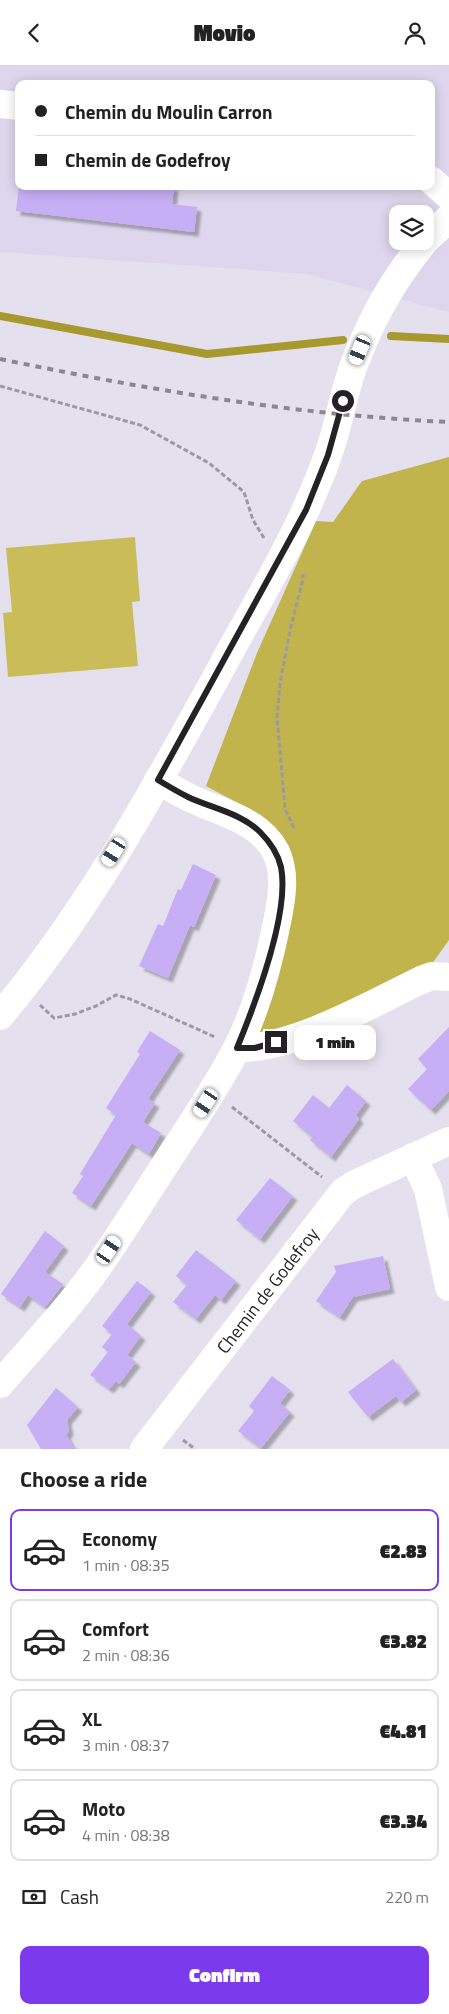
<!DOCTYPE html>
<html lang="en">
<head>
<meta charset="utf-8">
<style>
	body { margin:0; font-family:"Titillium Web",sans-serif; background:#f2f2f2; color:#222; height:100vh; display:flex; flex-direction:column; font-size:19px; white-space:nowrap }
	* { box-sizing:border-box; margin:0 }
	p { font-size:16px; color:#767676 }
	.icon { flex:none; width:28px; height:28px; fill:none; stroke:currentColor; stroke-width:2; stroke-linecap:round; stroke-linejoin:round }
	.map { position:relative; height:1384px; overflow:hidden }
	.details { display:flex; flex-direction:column; background:#fff; flex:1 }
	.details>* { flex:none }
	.guide { position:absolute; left:15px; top:15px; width:420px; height:110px; border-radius:10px; box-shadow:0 2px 12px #0003; display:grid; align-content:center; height:110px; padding:0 20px; background:#fff }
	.buttons { position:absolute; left:389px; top:140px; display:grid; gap:10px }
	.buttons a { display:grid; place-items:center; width:45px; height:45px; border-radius:10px; background:#fff; box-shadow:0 2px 12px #0003; font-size:25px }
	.end { position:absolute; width:22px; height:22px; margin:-11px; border:6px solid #242227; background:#fff; box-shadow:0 0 0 2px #fff }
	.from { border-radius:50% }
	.bubble { position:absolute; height:35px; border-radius:10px; background:#fff; box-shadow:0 2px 12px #0003; font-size:16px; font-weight:800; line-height:35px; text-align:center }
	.car { position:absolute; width:15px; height:30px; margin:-15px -8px; border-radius:6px; box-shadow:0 0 4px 1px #0007; background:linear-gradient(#fff 24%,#345 0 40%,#fff 0 76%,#345 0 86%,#fff 0) }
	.guide b { display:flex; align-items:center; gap:18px; height:48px; font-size:19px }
	.guide b+b { border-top:1px solid #e0e0e0 }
	.guide i { width:12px; height:12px; background:#222 }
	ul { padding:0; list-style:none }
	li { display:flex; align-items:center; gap:15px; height:82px; margin:0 10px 8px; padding:0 10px; border:2px solid #e0e0e0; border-radius:10px }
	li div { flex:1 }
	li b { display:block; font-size:19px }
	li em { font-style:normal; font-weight:800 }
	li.selected { border-color:#7c3aed }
	li>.icon { width:45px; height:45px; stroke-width:1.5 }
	h2 { padding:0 20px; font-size:22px; line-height:60px }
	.pay { display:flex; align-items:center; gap:12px; height:55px; padding:0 20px; font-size:19px }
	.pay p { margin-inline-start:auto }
	.button { display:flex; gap:10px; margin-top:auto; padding:10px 20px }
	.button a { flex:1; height:58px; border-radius:10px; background:#7c3aed; color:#fff; font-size:20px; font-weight:800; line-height:58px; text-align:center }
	header { display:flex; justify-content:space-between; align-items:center; height:65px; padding:0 20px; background:#fff; font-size:22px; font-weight:800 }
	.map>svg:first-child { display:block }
	.built { fill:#ddd6ec; fill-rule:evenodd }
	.green { fill:#cabd59 }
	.forest { fill:#c1b44c }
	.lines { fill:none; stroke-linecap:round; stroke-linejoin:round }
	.stream { stroke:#a7992d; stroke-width:8 }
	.building { fill:#c6aff5; filter:url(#shadow) }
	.path { stroke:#9d99a4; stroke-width:3; stroke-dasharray:5 2.5; stroke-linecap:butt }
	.street { stroke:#fff; stroke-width:28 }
	.secondary { stroke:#fff; stroke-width:28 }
	.rail { stroke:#8a8791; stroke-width:4; stroke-dasharray:6 6; stroke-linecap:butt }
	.route { stroke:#242227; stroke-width:6 }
	.labels { text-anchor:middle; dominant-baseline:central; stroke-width:5; stroke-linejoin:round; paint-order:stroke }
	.street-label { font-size:18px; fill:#242227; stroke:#e4e0ee }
</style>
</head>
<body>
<header><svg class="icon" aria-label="back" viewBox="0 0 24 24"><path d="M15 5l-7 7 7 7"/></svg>Movio<svg class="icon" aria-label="person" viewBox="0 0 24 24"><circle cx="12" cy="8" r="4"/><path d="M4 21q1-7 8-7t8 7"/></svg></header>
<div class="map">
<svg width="449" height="1384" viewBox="0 0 449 1384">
	<defs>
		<filter id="shadow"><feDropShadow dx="4.5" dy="4.5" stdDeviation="1" flood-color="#0004"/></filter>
	</defs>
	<rect width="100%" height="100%" fill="#e4e0ee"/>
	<path class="built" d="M0,0H449V247L307,209L0,187ZM19,19H431V121H19ZM398,149H425V176H398Z"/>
	<path class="green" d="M135,472L140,536L132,537L138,601L8,612L3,548L12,547L6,483Z"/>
	<path class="forest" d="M449,392V875L429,903L310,959L253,976L277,770L262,751L206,721L257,588L316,456L333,457L362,416Z"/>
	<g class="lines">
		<g class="stream">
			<path d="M0,251L207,289L343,275"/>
			<path d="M391,271L449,274"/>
		</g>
	</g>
	<g class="building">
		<path d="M19,121H174L172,139L197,142L194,167L16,146Z"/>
		<path d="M193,799L216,810L194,862L190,860L168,913L139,901L158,859L163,861L178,824L181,825Z"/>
		<path d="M449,962V1026L431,1045L408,1024L427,1004L418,994Z"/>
		<path d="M150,966L180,985L148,1034L155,1038L143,1057L161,1068L149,1089L132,1078L91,1141L72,1128L83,1111L80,1109L116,1050L106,1043L140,989L137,987Z"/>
		<path d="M347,1020L366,1036L356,1050L359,1054L331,1092L310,1075L312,1072L293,1056L313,1030L329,1043Z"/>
		<path d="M270,1113L293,1131L260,1174L236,1155Z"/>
		<path d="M45,1166L64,1181L45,1207L63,1219L45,1242L28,1230L20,1242L1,1229Z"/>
		<path d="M196,1185L236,1216L221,1235L215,1230L196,1254L173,1237L187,1220L176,1211Z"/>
		<path d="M383,1191L390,1224L353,1232L340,1252L316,1236L336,1207L334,1201Z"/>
		<path d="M137,1216L151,1227L127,1259L141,1271L127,1290L136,1297L119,1319L116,1316L109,1324L90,1310L108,1287L102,1282L112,1269L102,1261Z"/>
		<path d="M393,1294L416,1325L401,1337L396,1331L368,1352L348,1327Z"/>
		<path d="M272,1311L290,1325L280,1338L290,1347L261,1383L238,1366L254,1346L249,1341Z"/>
		<path d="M56,1323L78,1342L67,1355L69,1366L66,1370L74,1384H41L27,1360Z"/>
	</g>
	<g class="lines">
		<g class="path">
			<path d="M0,321L140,360L209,398L244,427L253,455L264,473"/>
			<path d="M294,763L285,744L277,652L280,619L290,565L303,514V509"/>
			<path d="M40,940L54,953L75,949L96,941L116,930L130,934L215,972"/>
			<path d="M232,1042L322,1112"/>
			<path d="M183,1375L195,1384"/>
		</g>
		<g class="street">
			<path d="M0,39L19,41"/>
			<path d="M431,115L449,131"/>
			<path d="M237,983C291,985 372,939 421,915L432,911L449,912"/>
			<path d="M413,1092L428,1124L449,1222"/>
			<path d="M0,1319C34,1280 70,1242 100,1199C122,1167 143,1134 164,1101C189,1063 215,1025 236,985C255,949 268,901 276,862C281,838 287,810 276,787C259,754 218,747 188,732C178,727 168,721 158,715"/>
			<path id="s1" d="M144,1384L343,1127L355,1119L449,1076"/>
		</g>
		<g class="secondary">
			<path d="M425,176L449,153"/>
			<path d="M0,951C87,848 153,727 218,609C247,554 281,500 306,444C314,426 322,408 328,390C339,360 343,329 354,300C370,256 395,212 425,176"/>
		</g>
		<path class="rail" d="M0,294C150,325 295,350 449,357"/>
	</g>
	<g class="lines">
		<path class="route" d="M276,977L255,983H237C255,939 290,848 281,802C278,789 269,776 260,767C241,748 211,743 188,732C178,727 168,721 158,715L306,445L328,390L343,336"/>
	</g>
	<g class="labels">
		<g class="street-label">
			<text stroke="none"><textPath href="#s1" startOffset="201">Chemin de Godefroy</textPath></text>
		</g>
	</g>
</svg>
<div class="buttons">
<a><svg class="icon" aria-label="layers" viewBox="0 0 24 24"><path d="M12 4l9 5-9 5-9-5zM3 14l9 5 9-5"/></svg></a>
</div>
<i class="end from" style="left:343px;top:336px"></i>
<i class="end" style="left:276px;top:977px"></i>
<div class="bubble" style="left:294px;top:960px;width:82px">1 min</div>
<i class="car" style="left:360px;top:285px;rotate:203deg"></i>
<i class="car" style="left:114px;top:787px;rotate:212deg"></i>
<i class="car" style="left:206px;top:1038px;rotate:213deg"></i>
<i class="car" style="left:109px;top:1185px;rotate:34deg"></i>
<div class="guide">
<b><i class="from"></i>Chemin du Moulin Carron</b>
<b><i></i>Chemin de Godefroy</b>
</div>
</div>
<section class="details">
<h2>Choose a ride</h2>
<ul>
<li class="selected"><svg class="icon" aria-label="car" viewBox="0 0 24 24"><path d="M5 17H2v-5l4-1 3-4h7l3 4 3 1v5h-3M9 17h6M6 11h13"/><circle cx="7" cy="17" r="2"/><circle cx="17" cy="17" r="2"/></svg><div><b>Economy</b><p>1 min · 08:35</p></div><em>€2.83</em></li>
<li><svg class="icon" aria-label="car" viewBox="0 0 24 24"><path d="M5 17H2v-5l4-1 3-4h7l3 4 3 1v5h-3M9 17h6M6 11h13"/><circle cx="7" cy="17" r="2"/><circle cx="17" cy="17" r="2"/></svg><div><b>Comfort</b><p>2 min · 08:36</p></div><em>€3.82</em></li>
<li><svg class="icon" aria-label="car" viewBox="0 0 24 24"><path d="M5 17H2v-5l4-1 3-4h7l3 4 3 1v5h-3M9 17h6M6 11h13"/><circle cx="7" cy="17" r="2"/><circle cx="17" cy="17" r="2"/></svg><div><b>XL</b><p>3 min · 08:37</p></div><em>€4.81</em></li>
<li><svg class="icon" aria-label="car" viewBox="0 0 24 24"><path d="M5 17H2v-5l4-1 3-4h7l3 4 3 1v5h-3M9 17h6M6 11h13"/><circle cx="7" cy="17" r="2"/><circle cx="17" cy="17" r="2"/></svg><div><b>Moto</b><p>4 min · 08:38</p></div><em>€3.34</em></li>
</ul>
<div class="pay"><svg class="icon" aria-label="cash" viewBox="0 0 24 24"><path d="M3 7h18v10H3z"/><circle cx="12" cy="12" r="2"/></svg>Cash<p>220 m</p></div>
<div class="button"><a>Confirm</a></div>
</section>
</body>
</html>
